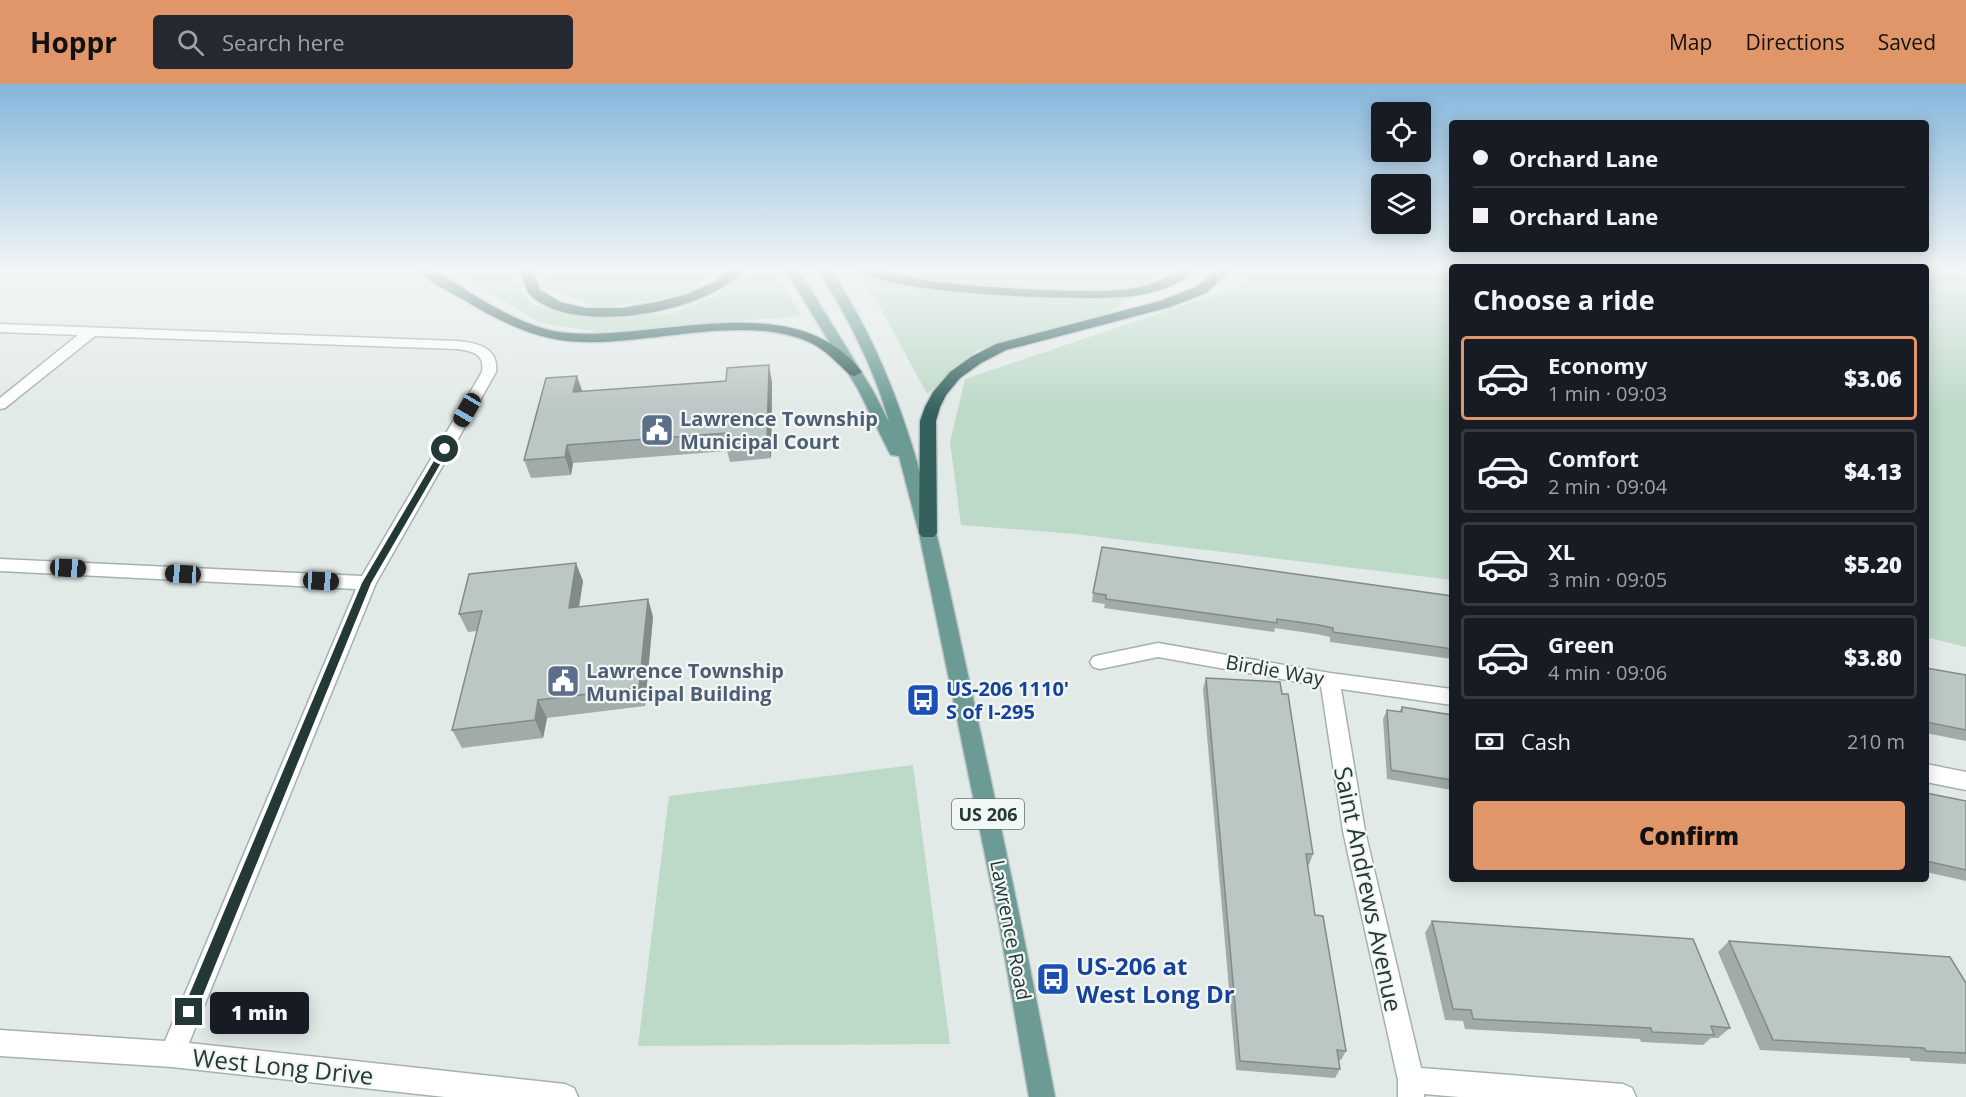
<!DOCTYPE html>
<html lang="en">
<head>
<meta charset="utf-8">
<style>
	body { margin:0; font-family:"Open Sans",sans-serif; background:#242831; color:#f1f3f6; height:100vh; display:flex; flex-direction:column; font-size:22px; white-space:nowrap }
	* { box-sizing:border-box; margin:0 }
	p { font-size:20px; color:#9ea1a6 }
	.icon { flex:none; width:33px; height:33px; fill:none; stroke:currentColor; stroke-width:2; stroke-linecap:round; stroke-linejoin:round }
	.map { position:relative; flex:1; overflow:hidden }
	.drawer { position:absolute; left:1449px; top:180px; width:480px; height:618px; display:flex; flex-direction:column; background:#171b24; border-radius:6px; box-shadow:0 3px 15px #0003 }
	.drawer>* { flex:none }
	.banner { position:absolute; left:1449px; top:36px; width:480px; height:132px; border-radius:6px; box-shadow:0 3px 15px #0003; display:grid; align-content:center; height:132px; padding:0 24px; background:#171b24 }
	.controls { position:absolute; left:1371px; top:18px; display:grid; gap:12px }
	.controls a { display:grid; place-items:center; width:60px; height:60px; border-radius:6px; background:#171b24; box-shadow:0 3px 15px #0003; font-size:30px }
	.end { position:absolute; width:27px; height:27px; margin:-14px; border:8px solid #243936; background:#fff; box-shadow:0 0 0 3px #fff }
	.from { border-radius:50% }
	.bubble { position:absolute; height:42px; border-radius:6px; background:#171b24; box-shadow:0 3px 15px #0003; font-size:20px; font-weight:800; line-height:42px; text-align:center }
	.car { position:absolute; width:18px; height:36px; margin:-18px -9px; border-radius:8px; box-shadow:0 0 4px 2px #0007; background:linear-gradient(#222 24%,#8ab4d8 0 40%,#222 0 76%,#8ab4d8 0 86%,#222 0) }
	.banner b { display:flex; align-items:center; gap:21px; height:57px; font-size:22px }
	.banner b+b { border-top:2px solid #363941 }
	.banner i { width:15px; height:15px; background:#f1f3f6 }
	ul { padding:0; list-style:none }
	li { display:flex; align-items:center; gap:18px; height:84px; margin:0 12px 9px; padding:0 12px; border:3px solid #363941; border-radius:6px }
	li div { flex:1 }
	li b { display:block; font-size:22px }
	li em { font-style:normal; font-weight:800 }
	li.selected { border-color:#e19669 }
	li>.icon { width:54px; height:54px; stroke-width:1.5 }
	h2 { padding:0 24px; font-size:27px; line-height:72px }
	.pay { display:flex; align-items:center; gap:15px; height:66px; padding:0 24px; font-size:22px }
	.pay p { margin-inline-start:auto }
	.cta { display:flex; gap:12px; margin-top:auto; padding:12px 24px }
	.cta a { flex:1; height:69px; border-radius:6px; background:#e19669; color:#111; font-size:24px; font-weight:800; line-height:69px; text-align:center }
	header { display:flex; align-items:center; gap:36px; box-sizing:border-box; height:84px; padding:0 30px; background:#e19669; color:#111 }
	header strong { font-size:28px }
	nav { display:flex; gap:33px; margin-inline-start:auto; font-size:21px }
	.search { width:420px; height:54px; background:#242831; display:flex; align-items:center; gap:15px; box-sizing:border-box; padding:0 21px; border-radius:6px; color:#9ea1a6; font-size:22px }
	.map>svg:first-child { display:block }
	.green { fill:#bdd9c8 }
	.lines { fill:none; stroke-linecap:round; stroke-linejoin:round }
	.minor-casing { stroke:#a5b1af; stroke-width:3 }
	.primary-casing { stroke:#bdc4c3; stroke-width:3 }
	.motorway-casing { stroke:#bdc4c3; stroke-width:3 }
	.minor { fill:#fff; fill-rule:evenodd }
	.primary { fill:#6c9a94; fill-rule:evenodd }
	.motorway { fill:#34615e; fill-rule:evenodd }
	.wall { fill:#a1aba9 }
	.shaded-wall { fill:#838b89 }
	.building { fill:#bbc7c4; stroke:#838b89; stroke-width:1.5 }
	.route { fill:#243936 }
	.labels { text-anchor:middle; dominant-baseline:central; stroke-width:4.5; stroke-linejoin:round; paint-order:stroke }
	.shield { fill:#f2f7f5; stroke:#62726f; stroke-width:1.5 }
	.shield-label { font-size:18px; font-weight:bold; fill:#243936 }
	.service-label { font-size:20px; font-weight:bold; fill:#4e5e75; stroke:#f2f7f5; text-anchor:start }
	.street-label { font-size:20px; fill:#243936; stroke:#f2f7f5 }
	.transit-label { font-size:20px; font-weight:bold; fill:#164399; stroke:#f2f7f5; text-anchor:start }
	.near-street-label { font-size:24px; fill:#243936; stroke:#f2f7f5 }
	.near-transit-label { font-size:24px; font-weight:bold; fill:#164399; stroke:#f2f7f5; text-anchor:start }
</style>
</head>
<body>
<header>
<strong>Hoppr</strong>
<div class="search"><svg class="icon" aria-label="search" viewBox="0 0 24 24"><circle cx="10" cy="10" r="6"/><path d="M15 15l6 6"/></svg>Search here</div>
<nav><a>Map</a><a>Directions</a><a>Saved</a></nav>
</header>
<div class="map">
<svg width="1966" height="1013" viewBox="0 0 1966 1013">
	<rect width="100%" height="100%" fill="#e2eae8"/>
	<g class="green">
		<path d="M451,185H509L532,221L582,233L671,230L715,212L751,185H773L802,232L598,248L540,239Z"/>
		<path d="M545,185H716L688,211L599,224L544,203Z"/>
		<path d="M854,185H1169L1105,231L978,266L927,310L880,223Z"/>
		<path d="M1250,185H1452V496L1075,450L961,441L950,358L965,295L1240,202Z"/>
		<path d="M1926,185H1966V563L1926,553Z"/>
		<path d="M913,681L950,960L638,962L669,712Z"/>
	</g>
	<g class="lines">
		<defs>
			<g id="minor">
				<path d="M0,240L457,257C477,259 499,263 496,288L376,499L189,959L565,1000L574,1004L578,1013H445L172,983L0,972V946L165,957L356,505L0,487V475L362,492L482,288C485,270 473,267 457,265L95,252L5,324L0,325V314L78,251L0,248Z"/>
				<path d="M1158,559L1330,589L1452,605V621L1341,605L1365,747L1421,984L1623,1000L1632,1004L1636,1013H1459L1424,1010V1013H1398V996L1343,747L1321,602L1158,573L1100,585L1093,583L1090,578L1093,573L1100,571Z"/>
				<path d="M1926,680L1966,688V706L1926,698Z"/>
			</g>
			<path id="primary" d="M785,185H798L873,307L889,338C876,288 846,228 817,185H830C913,307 938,458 970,600C1000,737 1029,874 1055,1013H1029L999,839L919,449L899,372L891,371L889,368L859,307Z"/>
			<g id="motorway">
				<path d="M416,185C439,185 457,201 477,213C504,229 536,247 569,249C660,256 796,202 862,288L855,292L850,291C838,280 826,266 811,259C742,227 642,265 567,257C531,253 497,236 466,217C450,208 429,198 416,185Z"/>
				<path d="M520,185H532L540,206L560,218L586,224H622L657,218L688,210L716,197L731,185H745C708,229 574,253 530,211C525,205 523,193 520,185Z"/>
				<path d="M857,185C884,185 911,194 938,198C989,204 1043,207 1094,207C1112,207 1131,206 1148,201C1167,195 1175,185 1195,185C1180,202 1154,209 1133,212C1089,218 887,211 857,185Z"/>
				<path d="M1219,185H1233L1206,209L1170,223L1006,266L981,279L960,294L946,311L940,323L936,337L937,449L934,453H922L919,449L920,337L925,323L933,308L950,288L971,273L996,260L1160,217L1196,203Z"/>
			</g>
		</defs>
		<use href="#minor" class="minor-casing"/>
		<use href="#primary" class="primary-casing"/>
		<use href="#motorway" class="motorway-casing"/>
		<use href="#minor" class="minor"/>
		<use href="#primary" class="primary"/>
		<use href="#motorway" class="motorway"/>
	</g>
	<g class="wall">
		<path d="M772,298L771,374L730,378L727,367L573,379L571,391L531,394L524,376L582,308Z"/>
		<path d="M583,497L579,523L648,515L653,533L645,622L547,634L543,654L462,664L452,646L477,547L468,548L459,530Z"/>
		<path d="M1093,509L1452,512V575L1330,558V553L1316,550L1275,544L1274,548L1104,524L1105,520L1092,518Z"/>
		<path d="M1926,584L1966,591V657L1926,649Z"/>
		<path d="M1206,594L1313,770L1309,781L1307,780L1315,831L1346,967L1341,976H1339L1340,985L1335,994L1236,986L1203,605Z"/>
		<path d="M1402,623L1452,631V706L1387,695L1383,635L1387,626L1399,628Z"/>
		<path d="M1926,709L1966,717V797L1926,788Z"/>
		<path d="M1432,837L1730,944L1718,954H1711L1703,961L1641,958L1640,955L1465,945L1463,937L1445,936L1425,849Z"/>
		<path d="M1729,857L1966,899V980L1911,977L1909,974L1760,966L1718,868Z"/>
	</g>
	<g class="shaded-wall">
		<path d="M769,281L772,298L771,374L767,357Z"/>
		<path d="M577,292L583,309L573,308Z"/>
		<path d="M567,361L573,379L571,391L565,373Z"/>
		<path d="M576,479L583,497L576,542L569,524Z"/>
		<path d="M648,515L653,533L645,622L639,604Z"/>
		<path d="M538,616L547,634L543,654L535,636Z"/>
	</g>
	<g class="building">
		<path d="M769,281L767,357L726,360L727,349L567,361L565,373L524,376L546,294L577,292L573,308L726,297L727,284Z"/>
		<path d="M1102,463L1452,512V565L1333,548V544L1319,541L1277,535V539L1106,515V511L1093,509Z"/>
		<path d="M576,479L569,524L648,515L639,604L538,616L535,636L452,646L482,527L459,530L469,490Z"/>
		<path d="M1926,584L1966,591V646L1926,638Z"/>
		<path d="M1206,594L1280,598L1282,610H1288L1313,770H1306L1315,831L1323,832L1346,967L1337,966L1340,985L1240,977Z"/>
		<path d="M1402,623L1452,631V696L1391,686L1387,626L1402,628Z"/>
		<path d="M1926,709L1966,717V786L1926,777Z"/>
		<path d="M1432,837L1693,855L1730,944L1711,942L1714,951L1652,948L1651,944L1473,935L1471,926L1453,925Z"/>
		<path d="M1729,857L1950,873L1966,899V969L1926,967L1924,964L1773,956Z"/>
	</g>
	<linearGradient id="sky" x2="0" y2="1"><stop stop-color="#85b6dc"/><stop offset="0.57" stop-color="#f2f6f5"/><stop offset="1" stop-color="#f2f6f5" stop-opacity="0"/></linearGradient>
	<rect width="1966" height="327" fill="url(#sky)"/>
	<path class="route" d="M445,362L449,365L371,499L194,933L189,935L184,933L182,928L362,499L441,365Z"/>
	<defs>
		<symbol id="civic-square" viewBox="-11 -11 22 22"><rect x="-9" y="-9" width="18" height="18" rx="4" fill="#5c6f8a" stroke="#f2f7f5"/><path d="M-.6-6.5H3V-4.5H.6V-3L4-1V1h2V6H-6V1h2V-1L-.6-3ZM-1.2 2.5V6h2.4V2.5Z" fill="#fff"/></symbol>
		<symbol id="bus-square" viewBox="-11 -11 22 22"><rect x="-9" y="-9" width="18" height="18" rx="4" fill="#1a4fb4" stroke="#f2f7f5"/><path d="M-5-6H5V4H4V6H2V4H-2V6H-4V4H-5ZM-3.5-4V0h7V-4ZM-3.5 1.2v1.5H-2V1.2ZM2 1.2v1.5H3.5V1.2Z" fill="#fff"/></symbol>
	</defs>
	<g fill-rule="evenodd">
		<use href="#civic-square" x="638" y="327" width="38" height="38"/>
		<use href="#civic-square" x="544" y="578" width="38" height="38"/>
		<use href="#bus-square" x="904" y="597" width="38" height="38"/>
		<use href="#bus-square" x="1034" y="876" width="38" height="38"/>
	</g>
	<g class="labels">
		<rect class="shield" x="952" y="715" width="72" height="30" rx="4.5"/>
		<g class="shield-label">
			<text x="988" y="730">US 206</text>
		</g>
		<g class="service-label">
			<text x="680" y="334">Lawrence Township<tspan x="680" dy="23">Municipal Court</tspan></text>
			<text x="586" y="586">Lawrence Township<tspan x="586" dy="23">Municipal Building</tspan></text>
		</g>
		<g class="street-label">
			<text transform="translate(1275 586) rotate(10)">Birdie Way</text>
			<text transform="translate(1011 846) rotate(79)">Lawrence Road</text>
		</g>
		<g class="transit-label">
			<text x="946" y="604">US-206 1110'<tspan x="946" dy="23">S of I-295</tspan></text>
		</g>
		<g class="near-street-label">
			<text transform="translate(1369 805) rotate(78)">Saint Andrews Avenue</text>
			<text transform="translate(283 982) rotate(6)">West Long Drive</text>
		</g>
		<g class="near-transit-label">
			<text x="1076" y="881">US-206 at<tspan x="1076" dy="28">West Long Dr</tspan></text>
		</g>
	</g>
</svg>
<div class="controls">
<a><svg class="icon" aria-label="locate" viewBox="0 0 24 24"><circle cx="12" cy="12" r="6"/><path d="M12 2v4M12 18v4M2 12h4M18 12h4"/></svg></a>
<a><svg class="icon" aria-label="layers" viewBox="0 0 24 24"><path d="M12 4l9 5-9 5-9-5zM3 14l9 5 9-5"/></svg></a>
</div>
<i class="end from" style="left:445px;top:365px"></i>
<i class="end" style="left:189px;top:928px"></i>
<div class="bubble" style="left:210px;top:908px;width:99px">1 min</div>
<i class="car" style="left:467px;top:326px;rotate:210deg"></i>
<i class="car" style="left:68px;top:484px;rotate:93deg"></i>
<i class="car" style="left:183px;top:490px;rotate:273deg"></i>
<i class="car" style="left:321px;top:497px;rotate:93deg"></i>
<div class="banner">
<b><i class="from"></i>Orchard Lane</b>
<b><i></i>Orchard Lane</b>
</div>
<section class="drawer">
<h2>Choose a ride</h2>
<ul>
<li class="selected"><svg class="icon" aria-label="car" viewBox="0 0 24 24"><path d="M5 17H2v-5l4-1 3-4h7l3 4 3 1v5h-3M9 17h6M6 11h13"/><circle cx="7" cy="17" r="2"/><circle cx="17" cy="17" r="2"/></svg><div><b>Economy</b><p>1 min · 09:03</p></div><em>$3.06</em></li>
<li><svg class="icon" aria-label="car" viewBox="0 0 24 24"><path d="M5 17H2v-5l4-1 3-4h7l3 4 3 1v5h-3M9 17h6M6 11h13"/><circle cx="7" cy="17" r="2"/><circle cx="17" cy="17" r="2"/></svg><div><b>Comfort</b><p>2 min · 09:04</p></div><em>$4.13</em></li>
<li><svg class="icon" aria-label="car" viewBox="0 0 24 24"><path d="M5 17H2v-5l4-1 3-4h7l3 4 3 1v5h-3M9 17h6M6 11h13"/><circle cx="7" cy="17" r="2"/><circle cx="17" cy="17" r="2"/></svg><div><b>XL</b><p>3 min · 09:05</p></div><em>$5.20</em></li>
<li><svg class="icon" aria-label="car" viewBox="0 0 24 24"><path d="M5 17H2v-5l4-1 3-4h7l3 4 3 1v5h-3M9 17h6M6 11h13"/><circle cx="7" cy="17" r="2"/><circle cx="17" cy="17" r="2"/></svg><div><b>Green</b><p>4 min · 09:06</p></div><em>$3.80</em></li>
</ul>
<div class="pay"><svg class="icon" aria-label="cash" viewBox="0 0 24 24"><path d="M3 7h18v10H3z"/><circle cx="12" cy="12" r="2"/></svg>Cash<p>210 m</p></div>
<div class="cta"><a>Confirm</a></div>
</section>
</div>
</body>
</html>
